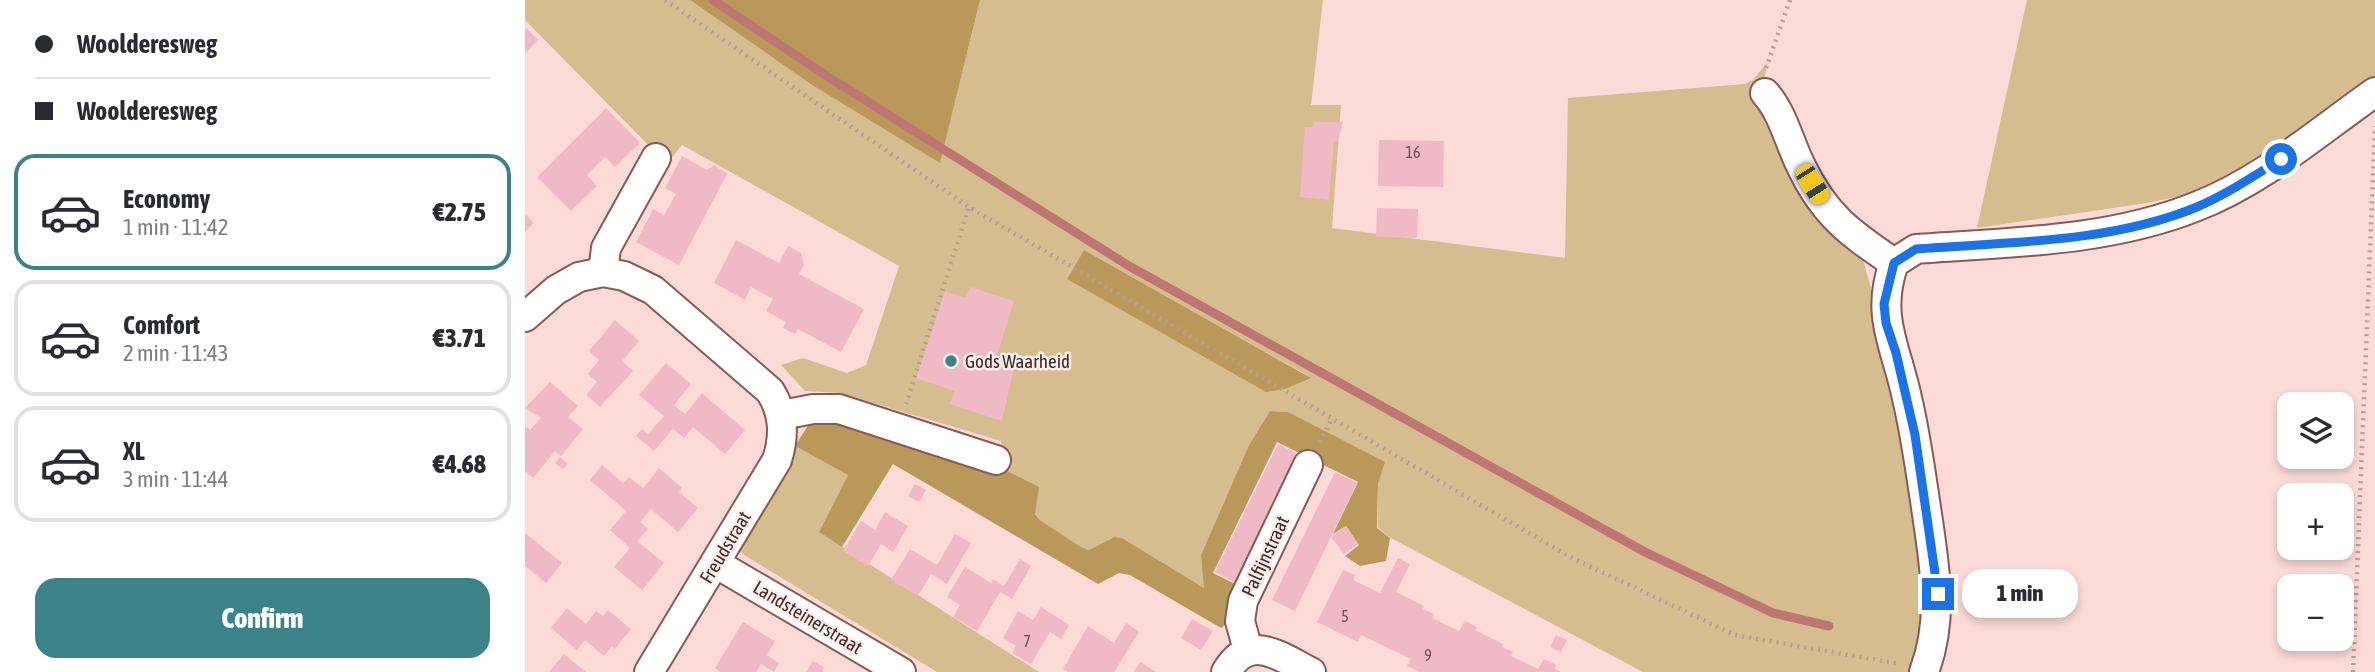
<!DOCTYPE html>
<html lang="en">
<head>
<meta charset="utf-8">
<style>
	body { margin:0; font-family:"Asap Condensed",sans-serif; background:#f2f2f3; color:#2b2b33; height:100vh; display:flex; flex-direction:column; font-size:26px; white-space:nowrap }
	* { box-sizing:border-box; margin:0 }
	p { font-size:23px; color:#7c7c81 }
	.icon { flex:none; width:38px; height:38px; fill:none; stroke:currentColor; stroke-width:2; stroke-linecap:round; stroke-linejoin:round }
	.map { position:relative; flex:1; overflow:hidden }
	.panel { display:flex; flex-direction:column; background:#fff; width:525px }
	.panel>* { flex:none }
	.banner { display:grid; align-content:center; height:154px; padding:0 35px; background:#fff }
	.controls { position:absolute; left:1752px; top:392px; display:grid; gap:14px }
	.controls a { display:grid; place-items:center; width:77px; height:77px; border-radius:14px; background:#fff; box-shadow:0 4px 10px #0003; font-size:35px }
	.end { position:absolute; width:32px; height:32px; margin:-16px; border:9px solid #1a73e8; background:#fff; box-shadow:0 0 0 4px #fff }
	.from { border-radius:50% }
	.bubble { position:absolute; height:49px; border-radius:21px; background:#fff; box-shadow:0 4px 10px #0003; font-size:23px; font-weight:800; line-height:49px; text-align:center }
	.car { position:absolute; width:21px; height:42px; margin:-21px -10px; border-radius:9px; box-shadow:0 0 5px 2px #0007; background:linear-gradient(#f5c518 24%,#345 0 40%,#f5c518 0 76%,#345 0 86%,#f5c518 0) }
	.banner b { display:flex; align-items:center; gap:24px; height:66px; font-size:26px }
	.banner b+b { border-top:2px solid #e1e1e2 }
	.banner i { width:18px; height:18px; background:#2b2b33 }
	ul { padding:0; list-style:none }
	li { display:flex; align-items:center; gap:21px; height:116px; margin:0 14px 10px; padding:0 21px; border:4px solid #e1e1e2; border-radius:21px }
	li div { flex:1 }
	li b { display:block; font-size:26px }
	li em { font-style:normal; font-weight:800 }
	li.active { border-color:#3b8389 }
	li>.icon { width:63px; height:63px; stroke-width:1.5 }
	.primary-button { display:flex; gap:14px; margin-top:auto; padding:14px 35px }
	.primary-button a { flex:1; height:80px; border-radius:21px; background:#3b8389; color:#fff; font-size:28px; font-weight:800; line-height:80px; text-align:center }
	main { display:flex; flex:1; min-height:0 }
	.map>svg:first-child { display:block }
	.green { fill:#d6bd8f; fill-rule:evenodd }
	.forest { fill:#b99859 }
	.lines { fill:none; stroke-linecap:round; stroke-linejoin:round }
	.stream { stroke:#be7673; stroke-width:9 }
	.building { fill:#efbac6 }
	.minor-casing { stroke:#895956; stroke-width:32 }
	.path { stroke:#b99c99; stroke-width:4.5; stroke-dasharray:2 5; stroke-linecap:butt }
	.minor { stroke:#fff; stroke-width:28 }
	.route { stroke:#1a73e8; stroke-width:9 }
	.poi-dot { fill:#3b8389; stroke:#f9edec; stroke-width:2.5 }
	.labels { text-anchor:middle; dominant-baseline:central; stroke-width:5; stroke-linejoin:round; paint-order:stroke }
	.number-label { font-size:16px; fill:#6b4e50 }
	.poi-label { font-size:19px; fill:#3f2a29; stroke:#f9edec; text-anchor:start }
	.street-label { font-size:19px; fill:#3f2a29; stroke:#f9edec }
</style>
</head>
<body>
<main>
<section class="panel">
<div class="banner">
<b><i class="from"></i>Woolderesweg</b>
<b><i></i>Woolderesweg</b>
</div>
<ul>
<li class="active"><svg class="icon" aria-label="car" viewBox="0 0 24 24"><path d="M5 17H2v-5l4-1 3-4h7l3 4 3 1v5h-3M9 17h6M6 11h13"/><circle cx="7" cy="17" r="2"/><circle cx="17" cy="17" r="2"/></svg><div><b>Economy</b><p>1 min · 11:42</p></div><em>€2.75</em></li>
<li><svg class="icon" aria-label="car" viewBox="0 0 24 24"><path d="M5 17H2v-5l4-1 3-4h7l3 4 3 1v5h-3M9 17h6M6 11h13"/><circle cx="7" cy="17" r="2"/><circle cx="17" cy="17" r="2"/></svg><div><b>Comfort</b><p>2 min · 11:43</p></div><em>€3.71</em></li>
<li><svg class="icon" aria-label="car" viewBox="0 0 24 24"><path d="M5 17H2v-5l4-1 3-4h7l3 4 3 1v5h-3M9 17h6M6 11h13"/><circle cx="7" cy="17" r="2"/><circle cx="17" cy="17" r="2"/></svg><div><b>XL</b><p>3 min · 11:44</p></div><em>€4.68</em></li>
</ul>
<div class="primary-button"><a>Confirm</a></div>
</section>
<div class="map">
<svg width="1850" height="672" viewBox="0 0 1850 672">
	<rect width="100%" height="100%" fill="#fcdad7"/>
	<g class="green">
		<path d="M0,0H165L287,85L415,162L455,0H798L786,105H816L807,228L1040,258L1043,98L1220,84L1228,80L1242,63L1238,89L1337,257L1374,383L1402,550L1392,672H1118L866,538L853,528V483L763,412L745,411L724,445L676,555L680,589L597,538L589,537L564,550L556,547L515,520L478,469L476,441L315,393L280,391L256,365L278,358L322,373L341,365L374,266L157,145L142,164L0,20ZM559,250L785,377L542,279Z"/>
		<path d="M1502,0H1850V82L1727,165L1675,192L1622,203L1452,228Z"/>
		<path d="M270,446L323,475L294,532L514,672H412L219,555L215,550L218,534Z"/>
	</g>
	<g class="forest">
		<path d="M165,0H455L415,163L287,85Z"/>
		<path d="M559,250L786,378L760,389L741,392L542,279Z"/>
		<path d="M745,411L763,412L860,462L853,483L852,528L865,538L861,561L835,566L820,556L834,545L821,526L808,534L833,482L752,442L688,573L712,585L701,624L696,628L605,575L594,573L573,584L368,464L317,547L294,532L323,475L270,446L284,424L300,418L478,469L514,487L510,514L515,520L556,547L564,550L589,537L597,538L679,588L676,555L724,445Z"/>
	</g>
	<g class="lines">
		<path class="stream" d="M188,0L305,78L604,266L1118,551L1248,613L1304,626"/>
	</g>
	<g class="building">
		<path d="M0,27L13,40L0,54Z"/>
		<path d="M81,108L115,143L90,167L80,157L62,175L72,186L46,211L12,177Z"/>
		<path d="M789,122H818L813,141H809L804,200L775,197L780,127H788Z"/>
		<path d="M854,140L919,141L918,187L853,186Z"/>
		<path d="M157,156L182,170L189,165L202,174L154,265L111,242L128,209L139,215L145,205L151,194L140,188Z"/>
		<path d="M852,208L893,209L892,238L851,237Z"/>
		<path d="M0,214L9,223L0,232Z"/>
		<path d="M211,240L254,263L263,246L276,253L279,265L274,274L339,309L316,352L273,329L270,334L258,328L261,322L241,311L248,299L226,287L220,300L189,283Z"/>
		<path d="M445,287L489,301L470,362L489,368L477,421L425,404L430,391L391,378L420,291L441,298Z"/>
		<path d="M90,320L114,341L97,361L108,371L75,407L61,395L72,382L63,374L74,360L64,351Z"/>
		<path d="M141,363L166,384L149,405L160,414L177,393L220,430L200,454L168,427L159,438L148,429L129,451L111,436L117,429L123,434L139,416L114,395Z"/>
		<path d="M25,382L53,406L43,417L58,429L36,456L30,451L8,478L0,471V426L5,430L16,418L0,408Z"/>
		<path d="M753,444L775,455L713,584L690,572Z"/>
		<path d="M35,457L43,464L38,469L30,463Z"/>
		<path d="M77,465L98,483L104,477L118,488L134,468L157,488L154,492L173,508L153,532L126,509L115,522L123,529L112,541L139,563L117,590L89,567L105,548L85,530L101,511L65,480Z"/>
		<path d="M810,472L832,483L770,611L747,600Z"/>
		<path d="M390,484L401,490L394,502L383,496Z"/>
		<path d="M360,512L383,526L368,552L356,544L343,566L318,551L336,521L350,530Z"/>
		<path d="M821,526L833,544L819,554L806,537Z"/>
		<path d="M0,533L37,563L21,583L0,566Z"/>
		<path d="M430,534L446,543L422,584L406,574L393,596L366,580L385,549L412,565Z"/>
		<path d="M873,558L885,564L871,592L899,606L898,609L909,614L907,618L934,631L940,621L952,627L950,630L978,644L977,647L988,652L986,656L1013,669L1019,659L1031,665L1029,669L1036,672H895L882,666L886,659L836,635L833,642L792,622L818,570L830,575L828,580L855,593Z"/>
		<path d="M495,559L506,566L487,599L475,592L452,631L428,617L435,605L422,597L440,567L466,583L468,579L479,586Z"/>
		<path d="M516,607L544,625L536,639L525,632L506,664L487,653L491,646L478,638L493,611L508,620Z"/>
		<path d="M42,608L61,624L71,611L78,616L83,610L106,629L90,649L87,646L79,656L60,640L52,650L26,628Z"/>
		<path d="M667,619L688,631L676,650L656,638Z"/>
		<path d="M218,622L250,641L242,655L254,663L249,672L236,664L231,672H196L190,668Z"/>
		<path d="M601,623L614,632L589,672H543L538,669L563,626L589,643Z"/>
		<path d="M1031,635L1042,640L1036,652L1025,647Z"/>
		<path d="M39,654L61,672H24Z"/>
		<path d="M288,661L299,667L297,672H281Z"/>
		<path d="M615,662L631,672H609Z"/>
	</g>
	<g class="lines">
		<defs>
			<g id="minor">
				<path d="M1240,93C1258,113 1264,142 1276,166C1300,216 1325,233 1369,263"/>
				<path d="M78,272L81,248L131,158"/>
				<path d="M0,317L31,290L54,277L78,272L99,276L128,290L245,391C259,413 260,435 252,460L124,672"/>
				<path d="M257,415L288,409H314L471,460"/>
				<path d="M190,563L376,672"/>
				<path d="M723,650L715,621L718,601L783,465"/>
				<path d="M701,672C725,632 754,656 786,672"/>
				<path d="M1399,672C1419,619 1410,569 1402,514C1396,475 1391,436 1382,398C1371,346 1350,316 1369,263L1391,249C1485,242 1582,242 1670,207C1736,182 1793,132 1850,92"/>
			</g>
		</defs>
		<use href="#minor" class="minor-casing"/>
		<g class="path">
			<path d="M140,0L444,207L1045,557L1210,635L1375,664"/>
			<path d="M1241,68L1265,0"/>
			<path d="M381,404L444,207"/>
			<path d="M795,442L807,418"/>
			<path d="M1828,672L1850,126"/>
		</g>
		<use href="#minor" class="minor"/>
	</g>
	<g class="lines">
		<path class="route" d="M1413,594L1390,435L1371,353L1361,323L1359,304L1369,263L1391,249C1484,242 1585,243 1672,207C1702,194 1729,176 1756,159"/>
	</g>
	<circle class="poi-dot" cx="426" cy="361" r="7"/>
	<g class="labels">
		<g class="number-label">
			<text x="888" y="152">16</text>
			<text x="820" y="616">5</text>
			<text x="502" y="641">7</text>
			<text x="903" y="655">9</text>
		</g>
		<g class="poi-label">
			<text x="440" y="361">Gods Waarheid</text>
		</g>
		<g class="street-label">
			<text transform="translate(200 547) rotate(-59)">Freudstraat</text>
			<text transform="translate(740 556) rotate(-65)">Palfijnstraat</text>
			<text transform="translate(283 617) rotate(31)">Landsteinerstraat</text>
		</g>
	</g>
</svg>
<div class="controls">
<a><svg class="icon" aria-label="layers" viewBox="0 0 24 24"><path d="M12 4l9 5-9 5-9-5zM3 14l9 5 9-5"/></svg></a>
<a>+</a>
<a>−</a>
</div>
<i class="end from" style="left:1756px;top:159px"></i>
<i class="end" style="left:1413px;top:594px"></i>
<div class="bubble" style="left:1437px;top:569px;width:116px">1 min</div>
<i class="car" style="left:1287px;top:184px;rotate:148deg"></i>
</div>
</main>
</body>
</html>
